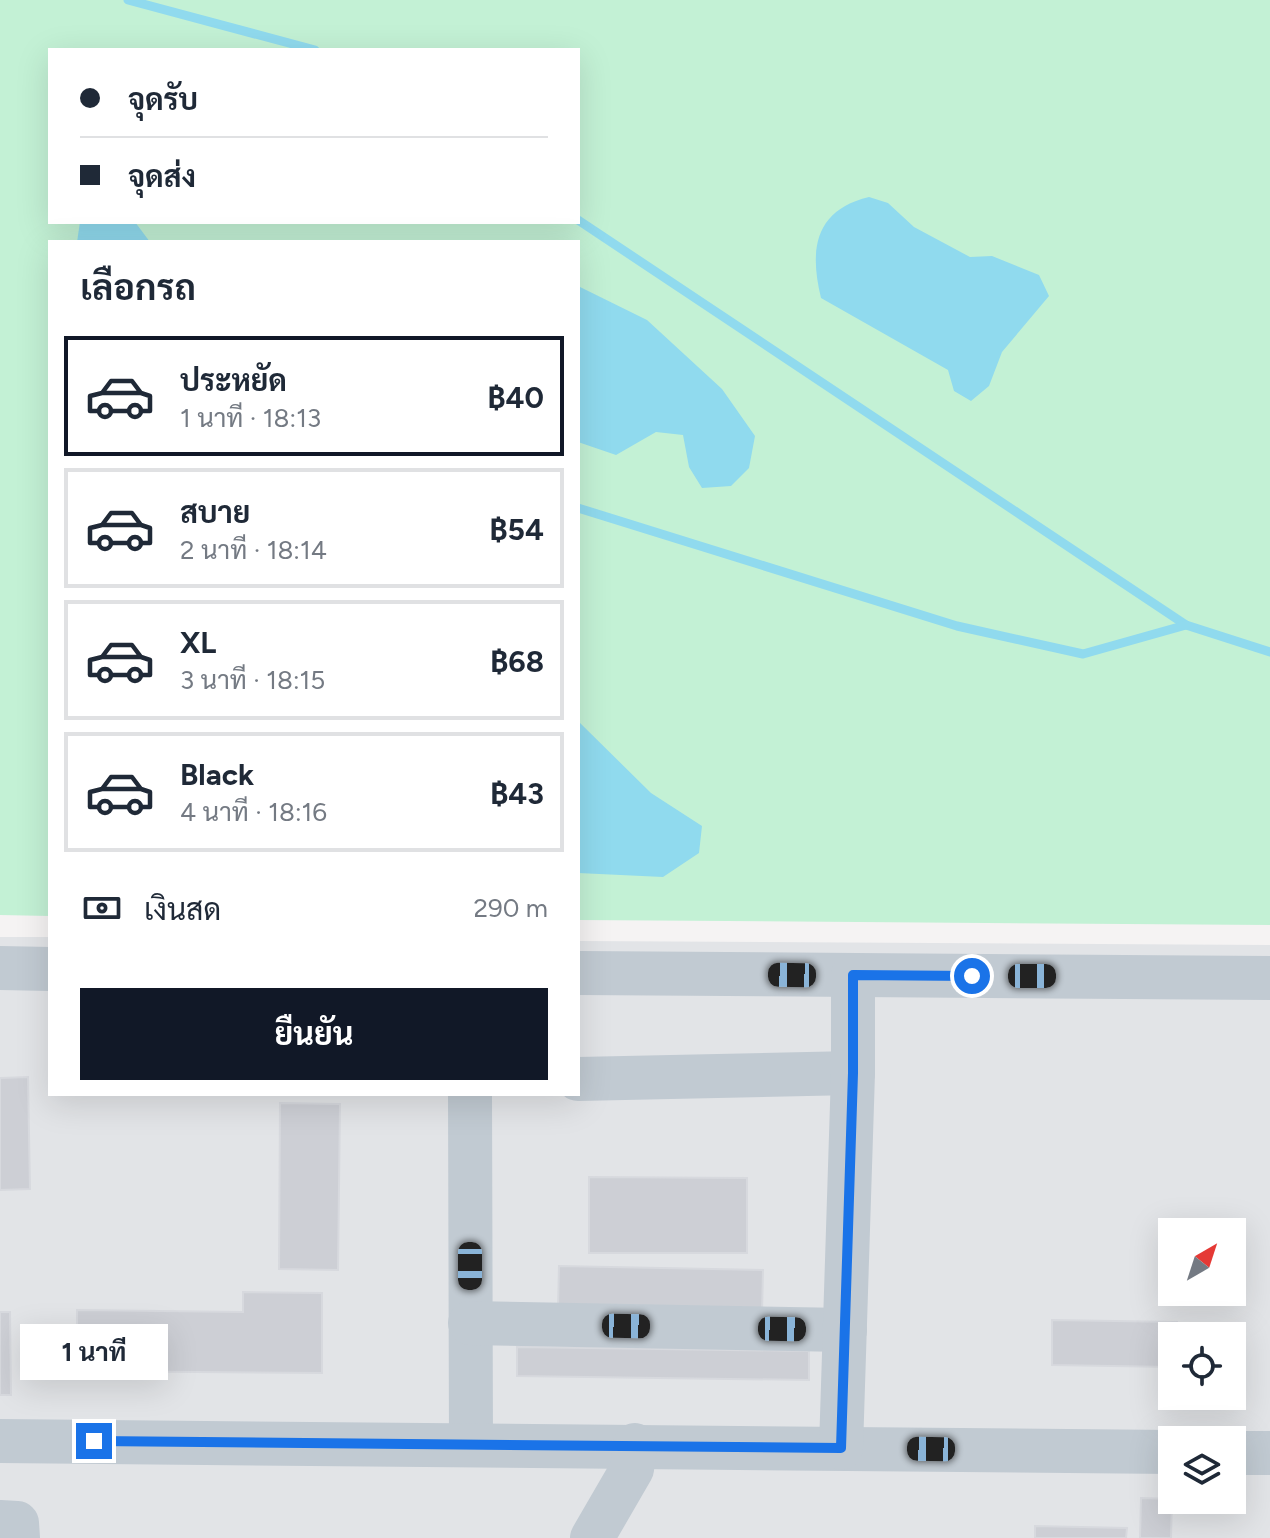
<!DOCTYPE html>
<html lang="th">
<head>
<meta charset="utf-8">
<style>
	body { margin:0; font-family:Figtree,Sarabun,sans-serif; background:#f2f2f3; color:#1f2937; height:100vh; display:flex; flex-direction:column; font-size:30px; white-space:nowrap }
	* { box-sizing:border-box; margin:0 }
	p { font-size:26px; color:#747a83 }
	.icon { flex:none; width:44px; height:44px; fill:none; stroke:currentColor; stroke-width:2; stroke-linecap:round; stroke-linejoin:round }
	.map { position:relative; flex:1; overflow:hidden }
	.panel { position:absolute; left:48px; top:240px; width:532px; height:856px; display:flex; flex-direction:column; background:#fff; border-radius:0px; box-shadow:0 8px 32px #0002 }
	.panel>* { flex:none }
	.top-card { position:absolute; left:48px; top:48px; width:532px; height:176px; border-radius:0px; box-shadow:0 8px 32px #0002; display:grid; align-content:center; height:176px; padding:0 32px; background:#fff }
	.needle { width:52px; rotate:39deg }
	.tools { position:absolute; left:1158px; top:1218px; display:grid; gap:16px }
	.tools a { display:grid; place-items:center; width:88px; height:88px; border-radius:0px; background:#fff; box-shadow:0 8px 32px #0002; font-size:40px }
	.end { position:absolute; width:36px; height:36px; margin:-18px; border:10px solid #1a73e8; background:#fff; box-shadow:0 0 0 4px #fff }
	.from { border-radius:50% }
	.bubble { position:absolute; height:56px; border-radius:0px; background:#fff; box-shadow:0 8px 32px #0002; font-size:26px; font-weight:700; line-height:56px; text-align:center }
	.car { position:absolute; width:24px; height:48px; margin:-24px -12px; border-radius:10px; box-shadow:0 0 6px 2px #0007; background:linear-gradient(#222 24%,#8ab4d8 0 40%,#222 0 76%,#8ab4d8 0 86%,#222 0) }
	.top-card b { display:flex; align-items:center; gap:28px; height:76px; font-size:30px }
	.top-card b+b { border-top:2px solid #e0e1e3 }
	.top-card i { width:20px; height:20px; background:#1f2937 }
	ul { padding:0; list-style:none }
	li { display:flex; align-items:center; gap:24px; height:120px; margin:0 16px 12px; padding:0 16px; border:4px solid #e0e1e3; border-radius:0px }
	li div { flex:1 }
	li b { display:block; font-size:30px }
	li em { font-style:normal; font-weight:700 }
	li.current { border-color:#111827 }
	li>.icon { width:72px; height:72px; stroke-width:1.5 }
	h2 { padding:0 32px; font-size:36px; line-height:96px }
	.pay { display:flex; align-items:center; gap:20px; height:88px; padding:0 32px; font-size:30px }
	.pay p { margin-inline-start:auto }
	.primary-button { display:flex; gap:16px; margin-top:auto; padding:16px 32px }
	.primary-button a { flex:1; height:92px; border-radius:0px; background:#111827; color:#fff; font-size:32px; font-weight:700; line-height:92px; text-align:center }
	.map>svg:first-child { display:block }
	.airport { fill:#e2e4e7; fill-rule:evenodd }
	.green { fill:#c3f1d5; fill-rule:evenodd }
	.water { fill:#90daee }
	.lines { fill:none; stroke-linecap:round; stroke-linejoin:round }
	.stream { stroke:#90daee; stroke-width:9 }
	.building { fill:#cdcfd5; stroke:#d7d9de; stroke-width:2 }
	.minor { stroke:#c1cad2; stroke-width:44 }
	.route { stroke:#1a73e8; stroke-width:10 }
</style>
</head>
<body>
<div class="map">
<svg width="1270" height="1538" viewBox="0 0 1270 1538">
	<rect width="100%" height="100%" fill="#f5f3f3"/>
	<path class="airport" d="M0,937H50V1094H578V941L1270,945V1538H0ZM1172,1232H1232V1292H1172ZM1172,1336H1232V1396H1172ZM1172,1440H1232V1500H1172Z"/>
	<path class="green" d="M0,0H1270V925L578,920V242H50V916L0,915ZM50,50H578V222H50Z"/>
	<g class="water">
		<path d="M869,197L888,203L914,227L970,257L992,256L1039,275L1049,296L1002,352L989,386L971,401L954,391L948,370L821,298C809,249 815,210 869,197Z"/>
		<path d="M80,222H135L150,242H77Z"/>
		<path d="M578,286L647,320L722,389L755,436L749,468L731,486L702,488L689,467L683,435L656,432L616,455L578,442Z"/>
		<path d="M578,721L651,793L702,826L699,853L663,877L578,873Z"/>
	</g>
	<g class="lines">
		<g class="stream">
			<path d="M128,0L315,50"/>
			<path d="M578,220L1186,625L1270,652"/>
			<path d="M578,508L957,626L1083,654L1186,625"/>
		</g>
	</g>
	<g class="building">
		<path d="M28,1077L30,1189L0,1190V1078Z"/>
		<path d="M280,1103L340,1104L338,1270L279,1269Z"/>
		<path d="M589,1177L747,1178V1253H589Z"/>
		<path d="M559,1266L763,1270L762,1313L558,1309Z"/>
		<path d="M243,1292L322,1293V1373L77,1371V1310L243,1312Z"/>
		<path d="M0,1312H10L11,1395H0Z"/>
		<path d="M1052,1320L1177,1322V1336H1172V1367L1052,1365Z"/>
		<path d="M517,1347L809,1351V1380L517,1376Z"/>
		<path d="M1141,1498L1172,1499L1171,1538H1140Z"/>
		<path d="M1035,1526L1127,1528L1126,1538H1035Z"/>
	</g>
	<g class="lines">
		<g class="minor">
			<path d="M0,968L50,969"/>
			<path d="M578,973L1270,978"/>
			<path d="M578,1079L853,1073"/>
			<path d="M470,1094L471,1444"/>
			<path d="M470,1323L845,1330"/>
			<path d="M0,1441L1172,1452"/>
			<path d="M841,1448L853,1073V975"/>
			<path d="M1232,1453H1270"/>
			<path d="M0,1522L17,1523L18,1538"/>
			<path d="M592,1538L632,1469L635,1445"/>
		</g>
	</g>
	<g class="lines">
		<path class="route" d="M94,1441L841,1448L853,1073V975L972,976"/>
	</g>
</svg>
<div class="tools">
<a><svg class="needle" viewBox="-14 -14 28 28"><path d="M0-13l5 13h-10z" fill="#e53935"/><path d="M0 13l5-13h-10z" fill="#747a83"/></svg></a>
<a><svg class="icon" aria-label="locate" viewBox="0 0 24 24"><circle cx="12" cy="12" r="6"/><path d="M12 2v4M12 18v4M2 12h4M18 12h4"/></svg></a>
<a><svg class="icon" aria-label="layers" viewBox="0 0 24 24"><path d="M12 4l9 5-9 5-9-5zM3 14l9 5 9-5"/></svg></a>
</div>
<i class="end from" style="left:972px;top:976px"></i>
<i class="end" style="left:94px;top:1441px"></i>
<div class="bubble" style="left:20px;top:1324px;width:148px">1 นาที</div>
<i class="car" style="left:792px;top:975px;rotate:271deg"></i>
<i class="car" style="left:1032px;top:976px;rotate:90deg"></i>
<i class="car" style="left:470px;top:1266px;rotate:180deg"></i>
<i class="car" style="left:626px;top:1326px;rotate:91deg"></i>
<i class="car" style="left:782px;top:1329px;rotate:91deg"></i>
<i class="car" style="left:931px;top:1449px;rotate:271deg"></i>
<div class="top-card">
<b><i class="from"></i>จุดรับ</b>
<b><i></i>จุดส่ง</b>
</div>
<section class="panel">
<h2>เลือกรถ</h2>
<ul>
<li class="current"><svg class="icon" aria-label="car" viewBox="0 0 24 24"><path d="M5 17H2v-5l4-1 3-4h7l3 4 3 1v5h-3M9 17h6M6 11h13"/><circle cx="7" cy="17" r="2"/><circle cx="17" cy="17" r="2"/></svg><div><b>ประหยัด</b><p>1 นาที · 18:13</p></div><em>฿40</em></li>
<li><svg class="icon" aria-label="car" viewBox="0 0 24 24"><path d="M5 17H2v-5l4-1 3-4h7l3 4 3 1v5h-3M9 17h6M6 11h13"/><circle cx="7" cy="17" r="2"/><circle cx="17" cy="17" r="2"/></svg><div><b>สบาย</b><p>2 นาที · 18:14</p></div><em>฿54</em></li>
<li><svg class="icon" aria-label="car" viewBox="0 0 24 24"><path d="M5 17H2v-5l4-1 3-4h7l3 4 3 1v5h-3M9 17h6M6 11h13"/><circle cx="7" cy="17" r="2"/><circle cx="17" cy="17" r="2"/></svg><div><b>XL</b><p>3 นาที · 18:15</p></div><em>฿68</em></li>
<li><svg class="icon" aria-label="car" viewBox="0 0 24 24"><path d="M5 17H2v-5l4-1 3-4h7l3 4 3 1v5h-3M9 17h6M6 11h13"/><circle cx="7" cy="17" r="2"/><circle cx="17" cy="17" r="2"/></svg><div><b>Black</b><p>4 นาที · 18:16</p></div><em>฿43</em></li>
</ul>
<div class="pay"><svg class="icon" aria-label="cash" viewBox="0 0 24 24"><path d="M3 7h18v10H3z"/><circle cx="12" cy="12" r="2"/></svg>เงินสด<p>290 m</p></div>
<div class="primary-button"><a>ยืนยัน</a></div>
</section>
</div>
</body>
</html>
